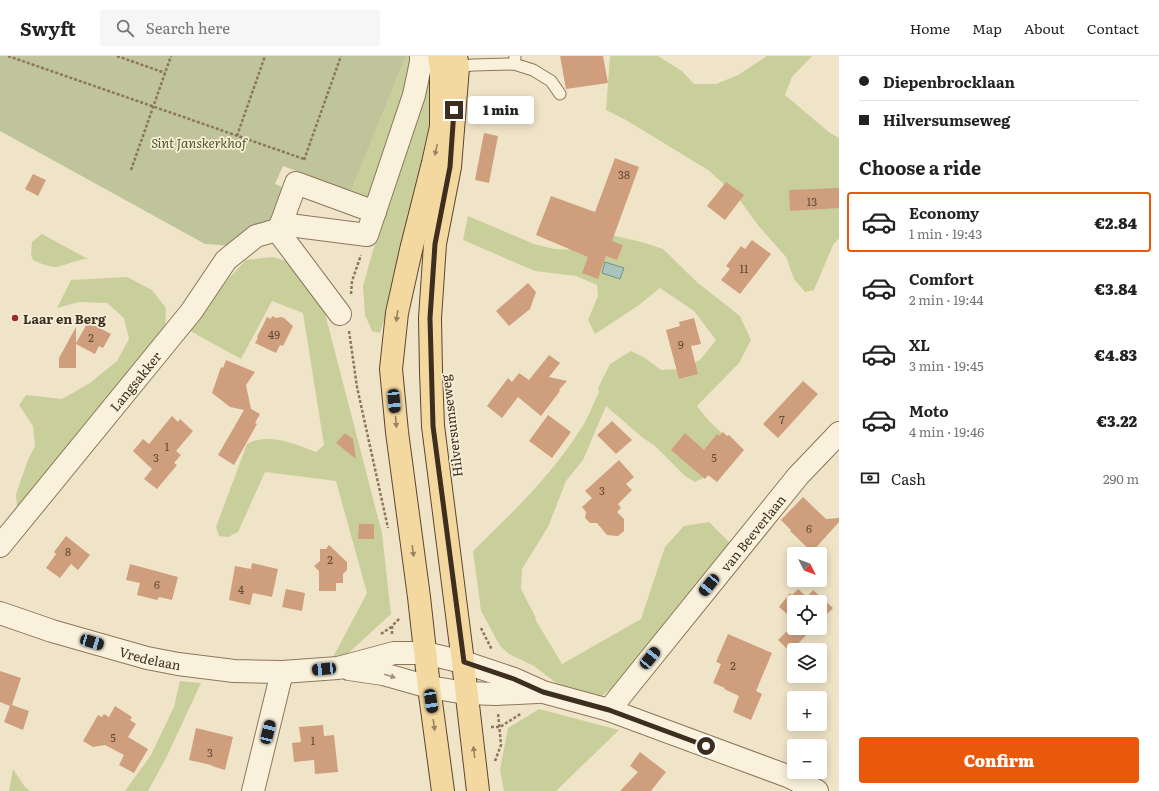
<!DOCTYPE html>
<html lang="en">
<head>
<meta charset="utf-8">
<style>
	body { margin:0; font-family:Literata,serif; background:#f6f6f6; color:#222; height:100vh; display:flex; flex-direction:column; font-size:15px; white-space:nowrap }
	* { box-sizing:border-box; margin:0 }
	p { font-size:13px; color:#767676 }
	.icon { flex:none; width:22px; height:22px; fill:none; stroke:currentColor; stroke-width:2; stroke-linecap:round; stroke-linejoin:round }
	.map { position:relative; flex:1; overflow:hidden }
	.details { display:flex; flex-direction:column; background:#fff; width:320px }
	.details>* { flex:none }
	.guide { display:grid; align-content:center; height:88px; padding:0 20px; background:#fff }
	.needle { width:26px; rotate:132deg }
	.fabs { position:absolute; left:787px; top:491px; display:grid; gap:8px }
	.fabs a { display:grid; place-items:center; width:40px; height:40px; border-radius:4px; background:#fff; box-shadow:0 2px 10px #0003; font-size:20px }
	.end { position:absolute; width:18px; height:18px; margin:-9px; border:5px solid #3d2e20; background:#fff; box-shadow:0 0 0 2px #fff }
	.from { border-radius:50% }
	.bubble { position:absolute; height:28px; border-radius:4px; background:#fff; box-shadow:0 2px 10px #0003; font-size:13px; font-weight:800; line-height:28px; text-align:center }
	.car { position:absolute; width:12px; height:24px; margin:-12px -6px; border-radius:5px; box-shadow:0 0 3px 1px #0007; background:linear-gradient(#222 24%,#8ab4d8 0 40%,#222 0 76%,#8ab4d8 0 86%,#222 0) }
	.guide b { display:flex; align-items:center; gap:14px; height:38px; font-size:15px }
	.guide b+b { border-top:1px solid #e0e0e0 }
	.guide i { width:10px; height:10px; background:#222 }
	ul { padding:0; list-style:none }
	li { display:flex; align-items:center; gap:12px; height:60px; margin:0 8px 6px; padding:0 12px; border:2px solid transparent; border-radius:4px }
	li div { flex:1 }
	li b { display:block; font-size:15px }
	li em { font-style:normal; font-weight:800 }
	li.on { border-color:#ea580c }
	li>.icon { width:36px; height:36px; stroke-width:1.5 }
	h2 { padding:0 20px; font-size:18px; line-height:48px }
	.pay { display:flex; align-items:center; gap:10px; height:44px; padding:0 20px; font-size:15px }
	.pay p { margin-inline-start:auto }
	.primary-button { display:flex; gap:8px; margin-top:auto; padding:8px 20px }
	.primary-button a { flex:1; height:46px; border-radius:4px; background:#ea580c; color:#fff; font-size:16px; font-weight:800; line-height:46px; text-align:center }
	header { display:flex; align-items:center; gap:24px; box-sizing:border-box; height:56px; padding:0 20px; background:#fff; border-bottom:1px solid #e0e0e0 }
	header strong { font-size:19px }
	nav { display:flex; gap:22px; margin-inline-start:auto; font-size:14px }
	.search { width:280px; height:36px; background:#f6f6f6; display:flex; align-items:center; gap:10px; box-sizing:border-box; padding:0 14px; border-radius:4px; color:#767676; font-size:15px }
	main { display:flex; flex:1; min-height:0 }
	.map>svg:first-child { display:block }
	.green { fill:#c9cf9b }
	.cemetery { fill:#bfc49a }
	.water { fill:#a9c4bc; stroke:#6f938a }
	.building { fill:#cf9f7d }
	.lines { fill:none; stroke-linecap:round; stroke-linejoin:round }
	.lane-casing { stroke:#8d765c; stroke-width:13 }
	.street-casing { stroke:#8d765c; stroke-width:24 }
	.primary-casing { stroke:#5b4430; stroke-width:24 }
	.path { stroke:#8d765c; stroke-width:2.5; stroke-dasharray:3 2; stroke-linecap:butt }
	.lane { stroke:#faf1dc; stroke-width:11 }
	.street { stroke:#faf1dc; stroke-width:22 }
	.primary { stroke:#f3d9a0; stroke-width:22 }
	.oneway { fill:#988460 }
	.oneway2 { fill:#9c907e }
	.route { stroke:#3d2e20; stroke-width:5 }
	.poi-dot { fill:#9e2a2b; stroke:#f7eed8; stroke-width:1.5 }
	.labels { text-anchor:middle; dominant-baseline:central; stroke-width:3.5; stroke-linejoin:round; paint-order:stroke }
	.number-label { font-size:11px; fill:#624a37 }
	.park-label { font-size:13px; font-style:italic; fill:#4d5a26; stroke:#f7eed8 }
	.poi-label { font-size:13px; font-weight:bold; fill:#3d2e20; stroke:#f7eed8; text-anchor:start }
	.street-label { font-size:13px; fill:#3d2e20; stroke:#f7eed8 }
</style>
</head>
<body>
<header>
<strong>Swyft</strong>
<div class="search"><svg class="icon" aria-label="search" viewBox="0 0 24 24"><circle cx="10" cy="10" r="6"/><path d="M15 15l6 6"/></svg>Search here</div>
<nav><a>Home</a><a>Map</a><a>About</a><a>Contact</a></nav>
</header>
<main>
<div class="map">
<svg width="839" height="735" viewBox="0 0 839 735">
	<rect width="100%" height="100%" fill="#f0e4c8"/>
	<g class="green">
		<path d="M406,0H413L402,48L370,142L351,135Z"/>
		<path d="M610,0H658L682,15L694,28H716L738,19L767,0H812L792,21L785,39L830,77L839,82V182L833,189L814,234L805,236L794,223L786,201L757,168L736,139L708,114L626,64L606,54Z"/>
		<path d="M432,13L435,74L403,206L380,277L372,275L365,259L363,230L385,152Z"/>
		<path d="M468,160L534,188L554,193L580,194L611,179L642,186L663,193L698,227L740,260L751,284L739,307L697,350L709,365L723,378L710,419L695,426L685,420L654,389L643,382L606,350L583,404L566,425L548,471L522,513L521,533L536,562L535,563L562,608L641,563L665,491L684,470L709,466L733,490L619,627L599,642L560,630L534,610L509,598L500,590L481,555L473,495C512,457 551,420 580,374C588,363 593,348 599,336L598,332L610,308L631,295L645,302L661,314L680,313L700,304L716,284L694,255L660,232L639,249L595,278L588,264L598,240L597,229L576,220L535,215L463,184Z"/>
		<path d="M42,178L88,203C77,203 63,211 54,211C47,210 39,207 33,204L31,199L32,186Z"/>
		<path d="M273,201L298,209L321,242L382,477L391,558L342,603H332L367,537L336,425L265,416L238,476L228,481L219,480L216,471L247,388C268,376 296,388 316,396L324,389L303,257L272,245L241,303L183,271L246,204Z"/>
		<path d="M127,221L152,234L166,252L165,275L17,451L16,438L28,404L35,390L33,370L19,349L26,339L62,343L90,327L117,305L129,283L124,262L107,247L79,246L57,252L71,224Z"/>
		<path d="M180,625L201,627L167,700L148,735H125L151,699L174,651Z"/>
		<path d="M539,653L619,674L556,735H504L500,714L508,672Z"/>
		<path d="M13,713L25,731L30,735H9Z"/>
	</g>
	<path class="cemetery" d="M0,0H406L351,135L283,110L275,128L282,131L268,170L236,190L205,188L0,75Z"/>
	<path class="water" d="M605,206L624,212L620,223L602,217Z"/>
	<g class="building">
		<path d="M560,0H603L608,27L566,33Z"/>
		<path d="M484,77L498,80L489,127L475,124Z"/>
		<path d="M615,102L639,111L612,185L623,189L617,204L606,200L598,223L582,217L588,201L536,179L551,140L595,156Z"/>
		<path d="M33,118L46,124L38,140L25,133Z"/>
		<path d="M726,126L744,139L725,164L707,150Z"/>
		<path d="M839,132V152L790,155L789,134Z"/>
		<path d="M752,184L771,198L740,238L721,224L730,213L726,210L741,190L745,193Z"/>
		<path d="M528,227L536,236L530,253L509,270L496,255Z"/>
		<path d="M272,260L276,262L281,261L284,262L293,270L283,290L280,289L276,297L255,287L258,282L257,281L267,261L271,263Z"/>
		<path d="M694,262L701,288L691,290L698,318L679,323L666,274L680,270L679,266Z"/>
		<path d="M88,266L111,278L103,292L99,290L95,298L76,288V312H59V302L76,271V287Z"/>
		<path d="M549,299L560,307L549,321L567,325L559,334L560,335L541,360L518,341L502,362L487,350L508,322L512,326L519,317L529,324Z"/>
		<path d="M226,304L255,316L246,329L251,353L260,358L255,367L257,368L234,409L218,399L244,354L230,351L212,337L221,311L223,312Z"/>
		<path d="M803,325L818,338L778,382L763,368Z"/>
		<path d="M548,359L571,376L552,402L529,385Z"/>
		<path d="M172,360L178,366L180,363L193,375L176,395L181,399L174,407L177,409L157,433L144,423L152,413L133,395L143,383L149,388Z"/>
		<path d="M612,365L632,384L616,398L597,379Z"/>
		<path d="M723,376L727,380L729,379L744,394L717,426L708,419L705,423L671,394L685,377L704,394L717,378L719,380Z"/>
		<path d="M345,377L353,383L356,403L336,387Z"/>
		<path d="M619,404L634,421L626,428L632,434L618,448L621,452L617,456L624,463V475L618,480L607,479L597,467H590L585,462L586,456L582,451L592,442L585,435Z"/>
		<path d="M803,441L826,463L839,462V466L812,496L790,475L791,474L781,464Z"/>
		<path d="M359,468H374V483H358Z"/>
		<path d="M66,480L90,499L78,514L71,508L60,522L46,512L56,498L54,496Z"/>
		<path d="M329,489L347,506V514L343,518V527H336V535H319V515L314,510L320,505V493H326Z"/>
		<path d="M252,507L278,513L272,541L253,537L250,549L229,544L235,510L251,513Z"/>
		<path d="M130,508L178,521L172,544L159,541L157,544L137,539L140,527L126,524Z"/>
		<path d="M286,533L305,537L302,555L282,551Z"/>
		<path d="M798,533L807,541L813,534L833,552L820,565V546H794V564L779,551L790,537L792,539Z"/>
		<path d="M790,572H813L790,596L778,584Z"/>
		<path d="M728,578L772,597L756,635L762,638L751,664L733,656L739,640L724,633L725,632L713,627L721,608L716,606Z"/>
		<path d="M0,615L21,622L12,649L29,655L23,674L4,666L10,650L0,646Z"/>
		<path d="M115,650L132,661L130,664L136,668L128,681L148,693L134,717L119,709L124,699L105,689L93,691L83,685L98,659L102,661L104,658L109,661Z"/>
		<path d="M323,669L324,680L334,679L338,716L315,718L314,704L294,706L292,687L301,686L299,671Z"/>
		<path d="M196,672L233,681L225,714L212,710L211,709L189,704Z"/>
		<path d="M640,696L666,716L651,735H620L638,716L630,710Z"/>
	</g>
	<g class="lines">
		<defs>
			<g id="lane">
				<path d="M515,1L514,8L533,14L551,25L560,38"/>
				<path d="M455,11L473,9L514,8"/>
			</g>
			<g id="street">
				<path d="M281,168L367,179L414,39L421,6V0"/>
				<path d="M277,174L340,258"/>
				<path id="s1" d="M0,490L191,256L226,204L256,180L277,174L281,168L296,127L375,156"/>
				<path id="s2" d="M0,557L52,575L147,602L178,608L234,615L282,616L338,612L394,597H425L463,606L514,623L543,636L609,654L790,721L817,735"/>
				<path d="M349,613L383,618L429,631L466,637L496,638L537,636"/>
				<path id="s3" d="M609,654L798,420L839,377"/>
				<path d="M253,735L282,616"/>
			</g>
			<g id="primary">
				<path d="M439,0L441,13V71L433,107L411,194L397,257L391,313L397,376L419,541L429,631L443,735"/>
				<path d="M456,0L458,11L450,111L435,188L430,262L431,315L433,370L463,606L478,735"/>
			</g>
		</defs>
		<use href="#lane" class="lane-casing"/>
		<use href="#street" class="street-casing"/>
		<use href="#primary" class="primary-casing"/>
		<g class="path">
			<path d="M8,0L304,103"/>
			<path d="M117,0L165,17"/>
			<path d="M237,80L265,0"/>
			<path d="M304,104L341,0"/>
			<path d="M131,114L171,0"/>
			<path d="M351,238L352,225L361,199"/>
			<path d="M349,275L357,331L388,472"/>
			<path d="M481,572L492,594"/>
			<path d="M381,578L391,571"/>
			<path d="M392,578V570L400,562"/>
			<path d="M491,671H500L522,657"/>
			<path d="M495,705L501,689L498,657"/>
		</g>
		<use href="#lane" class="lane"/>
		<use href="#street" class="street"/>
		<use href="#primary" class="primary"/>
	</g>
	<defs><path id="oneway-solid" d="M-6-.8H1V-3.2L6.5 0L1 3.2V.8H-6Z"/></defs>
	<g class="oneway">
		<use href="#oneway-solid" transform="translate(436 94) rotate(102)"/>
		<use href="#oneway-solid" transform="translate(397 260) rotate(98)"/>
		<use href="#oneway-solid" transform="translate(396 366) rotate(85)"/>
		<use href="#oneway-solid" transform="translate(413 495) rotate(82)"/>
		<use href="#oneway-solid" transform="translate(434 669) rotate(82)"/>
		<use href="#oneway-solid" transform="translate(474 696) rotate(-97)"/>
	</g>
	<use class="oneway2" href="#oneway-solid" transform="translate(390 620) rotate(17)"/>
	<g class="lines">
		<path class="route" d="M454,54L450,111L435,188L430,262L433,370L464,606L514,623L543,636L609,654L706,690"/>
	</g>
	<circle class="poi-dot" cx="15" cy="262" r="4"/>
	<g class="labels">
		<g class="number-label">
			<text x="624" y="118">38</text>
			<text x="812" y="145">13</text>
			<text x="744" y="212">11</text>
			<text x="274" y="278">49</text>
			<text x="91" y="281">2</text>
			<text x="681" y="288">9</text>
			<text x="782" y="363">7</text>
			<text x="167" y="390">1</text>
			<text x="156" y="401">3</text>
			<text x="714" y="401">5</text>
			<text x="602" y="434">3</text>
			<text x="809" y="472">6</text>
			<text x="68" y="495">8</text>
			<text x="330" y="503">2</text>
			<text x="157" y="528">6</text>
			<text x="241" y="533">4</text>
			<text x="733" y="609">2</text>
			<text x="113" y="681">5</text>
			<text x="313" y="684">1</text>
			<text x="210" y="696">3</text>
		</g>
		<g class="park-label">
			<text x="199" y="86">Sint Janskerkhof</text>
		</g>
		<g class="poi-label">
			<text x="23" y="262">Laar en Berg</text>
		</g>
		<g class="street-label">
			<text stroke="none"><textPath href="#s1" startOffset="213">Langsakker</textPath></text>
			<text transform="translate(451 370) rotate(-97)">Hilversumseweg</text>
			<text stroke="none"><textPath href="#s3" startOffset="228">van Beeverlaan</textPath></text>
			<text stroke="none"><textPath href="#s2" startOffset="157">Vredelaan</textPath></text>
		</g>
	</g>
</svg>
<div class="fabs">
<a><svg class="needle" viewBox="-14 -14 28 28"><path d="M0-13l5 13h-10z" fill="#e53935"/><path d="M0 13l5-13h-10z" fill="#767676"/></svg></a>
<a><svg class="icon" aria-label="locate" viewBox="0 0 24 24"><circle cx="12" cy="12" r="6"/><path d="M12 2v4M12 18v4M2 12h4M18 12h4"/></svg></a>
<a><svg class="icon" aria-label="layers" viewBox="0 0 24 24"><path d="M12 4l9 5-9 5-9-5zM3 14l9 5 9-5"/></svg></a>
<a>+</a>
<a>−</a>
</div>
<i class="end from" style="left:706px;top:690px"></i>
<i class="end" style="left:454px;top:54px"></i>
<div class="bubble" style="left:468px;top:40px;width:66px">1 min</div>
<i class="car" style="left:394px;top:345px;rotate:175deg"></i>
<i class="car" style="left:709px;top:529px;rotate:219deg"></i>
<i class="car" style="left:92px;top:586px;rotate:106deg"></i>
<i class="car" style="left:650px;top:602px;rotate:39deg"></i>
<i class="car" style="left:324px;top:613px;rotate:265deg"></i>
<i class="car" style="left:431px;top:645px;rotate:171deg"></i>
<i class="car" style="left:268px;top:676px;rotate:14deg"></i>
</div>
<section class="details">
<div class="guide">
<b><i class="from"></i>Diepenbrocklaan</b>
<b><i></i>Hilversumseweg</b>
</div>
<h2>Choose a ride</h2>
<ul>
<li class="on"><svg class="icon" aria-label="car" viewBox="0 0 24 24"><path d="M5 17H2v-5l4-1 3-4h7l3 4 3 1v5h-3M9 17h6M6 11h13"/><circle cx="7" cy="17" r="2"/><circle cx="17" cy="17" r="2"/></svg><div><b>Economy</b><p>1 min · 19:43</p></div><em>€2.84</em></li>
<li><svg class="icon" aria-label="car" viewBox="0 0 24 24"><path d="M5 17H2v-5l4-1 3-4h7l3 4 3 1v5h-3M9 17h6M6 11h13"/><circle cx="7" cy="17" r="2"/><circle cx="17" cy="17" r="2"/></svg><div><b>Comfort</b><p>2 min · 19:44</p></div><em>€3.84</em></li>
<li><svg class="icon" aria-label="car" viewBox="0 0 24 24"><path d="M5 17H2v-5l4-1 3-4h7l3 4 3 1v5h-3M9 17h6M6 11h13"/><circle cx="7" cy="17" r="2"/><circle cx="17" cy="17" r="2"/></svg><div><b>XL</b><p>3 min · 19:45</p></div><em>€4.83</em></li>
<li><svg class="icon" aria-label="car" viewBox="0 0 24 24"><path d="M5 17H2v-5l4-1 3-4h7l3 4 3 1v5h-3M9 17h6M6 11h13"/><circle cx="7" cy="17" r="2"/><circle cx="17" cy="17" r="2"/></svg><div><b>Moto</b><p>4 min · 19:46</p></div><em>€3.22</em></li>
</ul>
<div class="pay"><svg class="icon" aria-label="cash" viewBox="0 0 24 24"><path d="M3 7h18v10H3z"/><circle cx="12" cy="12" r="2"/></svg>Cash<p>290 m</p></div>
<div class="primary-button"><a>Confirm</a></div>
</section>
</main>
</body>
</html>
